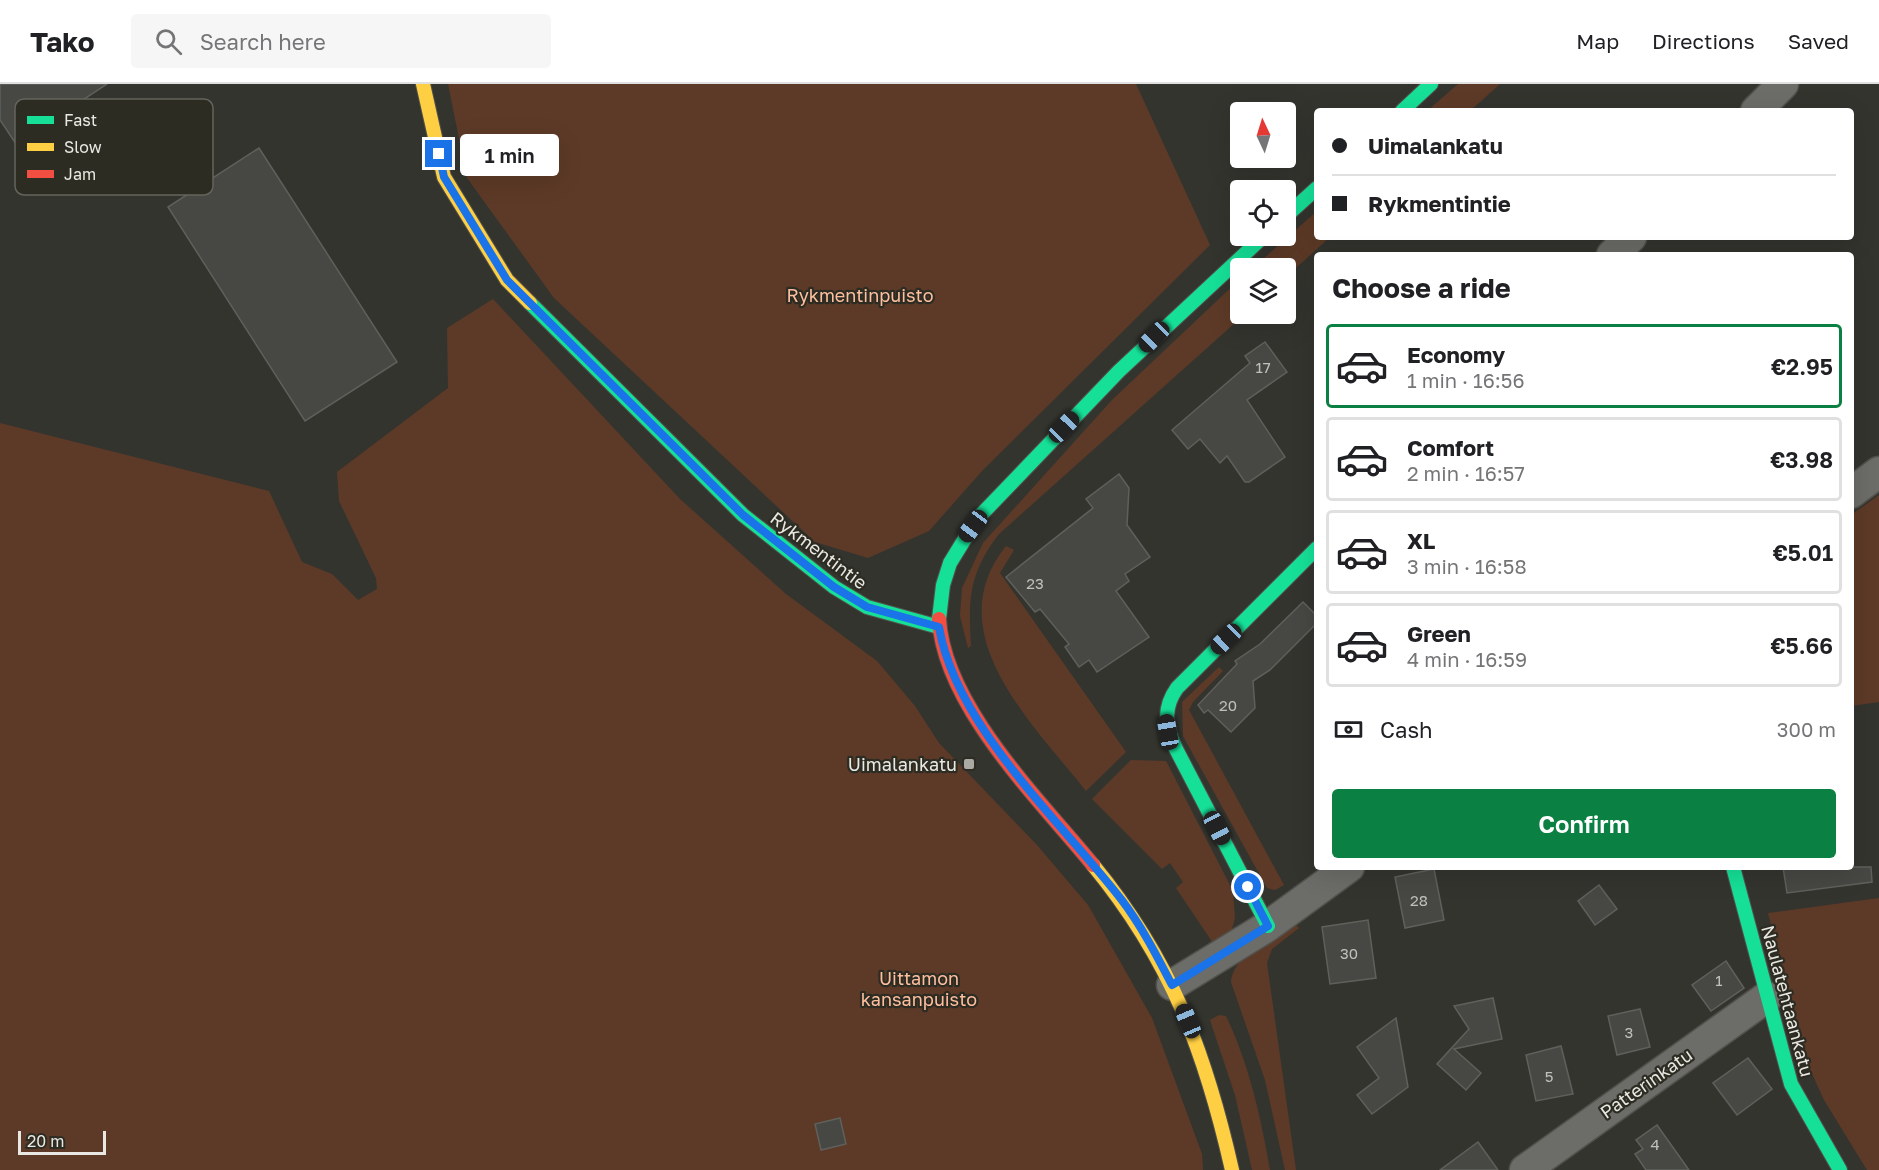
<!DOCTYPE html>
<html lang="en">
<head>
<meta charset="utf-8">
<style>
	body { margin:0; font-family:"Golos Text",sans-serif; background:#f6f6f6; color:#202124; height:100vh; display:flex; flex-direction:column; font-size:22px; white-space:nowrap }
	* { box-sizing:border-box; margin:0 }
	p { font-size:20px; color:#757577 }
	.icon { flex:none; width:33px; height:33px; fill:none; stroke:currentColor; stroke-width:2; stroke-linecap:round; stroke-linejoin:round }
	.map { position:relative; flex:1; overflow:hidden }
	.sheet { position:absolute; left:1314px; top:168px; width:540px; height:618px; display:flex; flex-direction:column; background:#fff; border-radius:6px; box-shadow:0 6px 24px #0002 }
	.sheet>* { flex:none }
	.banner { position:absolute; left:1314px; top:24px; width:540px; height:132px; border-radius:6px; box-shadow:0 6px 24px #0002; display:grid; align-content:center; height:132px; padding:0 18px; background:#fff }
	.needle { width:39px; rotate:356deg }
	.controls { position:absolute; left:1230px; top:18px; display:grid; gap:12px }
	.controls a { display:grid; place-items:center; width:66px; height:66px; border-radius:6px; background:#fff; box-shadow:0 6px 24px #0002; font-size:30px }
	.scale { position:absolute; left:18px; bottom:15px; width:88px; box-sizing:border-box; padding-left:6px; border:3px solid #e9e8e2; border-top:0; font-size:16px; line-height:21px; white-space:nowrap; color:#e9e8e2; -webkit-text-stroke:4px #2d2c23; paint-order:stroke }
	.end { position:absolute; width:27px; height:27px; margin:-14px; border:8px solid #1a73e8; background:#fff; box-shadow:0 0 0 3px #fff }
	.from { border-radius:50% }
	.bubble { position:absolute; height:42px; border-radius:6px; background:#fff; box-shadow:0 6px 24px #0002; font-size:20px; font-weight:600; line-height:42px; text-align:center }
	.car { position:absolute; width:18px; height:36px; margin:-18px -9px; border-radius:8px; box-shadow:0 0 4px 2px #0007; background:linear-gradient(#222 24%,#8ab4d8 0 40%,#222 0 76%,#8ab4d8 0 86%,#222 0) }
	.banner b { display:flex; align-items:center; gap:21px; height:57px; font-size:22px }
	.banner b+b { border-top:2px solid #e0e0e0 }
	.banner i { width:15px; height:15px; background:#202124 }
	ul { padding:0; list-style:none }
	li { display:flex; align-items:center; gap:18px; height:84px; margin:0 12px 9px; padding:0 6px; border:3px solid #e0e0e0; border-radius:6px }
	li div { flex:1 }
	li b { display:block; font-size:22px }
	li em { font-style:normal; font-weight:600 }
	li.selected { border-color:#0b8043 }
	li>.icon { width:54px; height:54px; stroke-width:1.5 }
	h2 { padding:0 18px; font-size:27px; line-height:72px }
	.pay { display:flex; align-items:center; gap:15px; height:66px; padding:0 18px; font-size:22px }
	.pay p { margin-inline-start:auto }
	.button { display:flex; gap:12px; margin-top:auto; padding:12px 18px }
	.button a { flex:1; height:69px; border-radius:6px; background:#0b8043; color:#fff; font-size:24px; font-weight:600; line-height:69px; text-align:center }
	header { display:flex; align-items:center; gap:36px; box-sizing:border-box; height:84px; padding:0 30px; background:#fff; border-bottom:2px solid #e0e0e0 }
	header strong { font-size:28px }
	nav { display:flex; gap:33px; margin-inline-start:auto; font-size:21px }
	.search { width:420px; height:54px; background:#f6f6f6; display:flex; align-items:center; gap:15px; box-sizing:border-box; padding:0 21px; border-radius:6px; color:#757577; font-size:22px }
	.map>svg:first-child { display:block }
	.green { fill:#5d3a27 }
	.building { fill:#474844; stroke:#5f605c; stroke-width:1.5 }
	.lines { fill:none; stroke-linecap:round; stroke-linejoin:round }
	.street-casing { stroke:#52514c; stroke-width:33 }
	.fast-casing { stroke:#52514c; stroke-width:16 }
	.slow-casing { stroke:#52514c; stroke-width:16 }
	.jam-casing { stroke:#52514c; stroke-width:16 }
	.street { stroke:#6c6c68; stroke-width:30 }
	.fast { stroke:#16e098; stroke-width:14 }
	.slow { stroke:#ffcf43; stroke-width:14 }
	.jam { stroke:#f24e42; stroke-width:14 }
	.route { stroke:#1a73e8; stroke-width:8 }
	.poi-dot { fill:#aaa9a3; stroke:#2d2c23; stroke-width:2 }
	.labels { text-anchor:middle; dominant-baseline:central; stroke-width:4.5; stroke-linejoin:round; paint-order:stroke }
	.number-label { font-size:15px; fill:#c0c0ba }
	.park-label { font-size:18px; fill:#ffbf9f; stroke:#2d2c23 }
	.street-label { font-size:18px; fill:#e9e8e2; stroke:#2d2c23 }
	.poi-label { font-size:18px; fill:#e9e8e2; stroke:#2d2c23; text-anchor:end }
	.key { fill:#2d2c23; stroke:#65645c; stroke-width:1.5 }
	.key-label { font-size:16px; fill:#e9e8e2 }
</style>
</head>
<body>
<header>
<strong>Tako</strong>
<div class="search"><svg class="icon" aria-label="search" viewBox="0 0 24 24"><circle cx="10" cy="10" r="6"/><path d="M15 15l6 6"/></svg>Search here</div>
<nav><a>Map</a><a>Directions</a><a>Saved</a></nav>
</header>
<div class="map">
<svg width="1879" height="1086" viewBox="0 0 1879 1086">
	<rect width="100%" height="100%" fill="#34342f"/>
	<g class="green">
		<path d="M448,0H1136L1210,161L982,387L929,447L868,474L815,458L554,214L467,94Z"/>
		<path d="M1458,0H1500L1470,27H1427Z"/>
		<path d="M1317,127V153H1330L1286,193V184H1253Z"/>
		<path d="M1240,195V230H1245L999,450C969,489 968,515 971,562L968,564L960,532L962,504L983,459L1112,316Z"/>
		<path d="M493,215L680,415L786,510L877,577L915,622L939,659L1037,761L1088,821L1152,934L1202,1070L1203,1086H0V339L269,407L302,478L332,490L358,516L377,505L376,494L339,417L337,388L448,304L447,244Z"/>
		<path d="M1879,411V618L1851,622V431Z"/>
		<path d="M1006,462L1014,466L1000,489L1126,668L1086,707C1034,641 936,549 1006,462Z"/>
		<path d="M1219,583L1223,587L1193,618L1189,626L1284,801L1275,806L1267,804L1183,652L1182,618Z"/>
		<path d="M1131,676L1166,677L1233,807L1235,834L1230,852L1215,862L1176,804L1183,798L1170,779L1162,785L1092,715Z"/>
		<path d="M1879,814V1086H1867L1824,1016L1809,983L1768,829Z"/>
		<path d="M1293,838L1299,844L1272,865L1267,879L1296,1086H1285L1265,996L1231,898C1233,871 1273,853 1293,838Z"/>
		<path d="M1219,931L1226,932C1249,980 1261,1034 1270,1086H1252L1235,1011L1210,936Z"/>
	</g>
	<g class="building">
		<path d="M0,0H107L16,60L0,36Z"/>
		<path d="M259,64L397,278L305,337L168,123Z"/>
		<path d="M1265,258L1287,288L1247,316L1285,373L1249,398H1245L1227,372L1220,379L1200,355L1188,365L1172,346L1250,279L1245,272Z"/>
		<path d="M1119,390L1129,404L1127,441L1150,473L1125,490L1129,497L1116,507L1149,553L1097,588L1089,576L1079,583L1065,563L1069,560L1040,525L1035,528L1006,493L1093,424L1086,415Z"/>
		<path d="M1303,518L1317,532V539L1270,586L1253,597L1255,624L1231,648L1208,626L1204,629L1198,621L1237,580L1235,577L1260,560Z"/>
		<path d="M1783,783H1871L1872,798L1787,809Z"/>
		<path d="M1434,785L1444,836L1405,844L1395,793Z"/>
		<path d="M1599,801L1617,825L1595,841L1578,817Z"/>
		<path d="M1368,836L1376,894L1330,900L1322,843Z"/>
		<path d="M1726,877L1744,904L1711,927L1692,901Z"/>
		<path d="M1493,914L1502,955L1454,965L1481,989L1466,1006L1437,980L1469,945L1454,922Z"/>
		<path d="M1640,925L1650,963L1617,971L1608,932Z"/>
		<path d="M1396,934L1408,1003L1372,1030L1357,1011L1379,994L1357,963Z"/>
		<path d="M1561,962L1573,1010L1536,1017L1526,971Z"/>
		<path d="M1748,974L1772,1005L1737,1031L1713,999Z"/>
		<path d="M840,1034L846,1060L821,1066L815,1040Z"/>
		<path d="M1657,1041L1689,1086H1646L1635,1070L1643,1065L1636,1056Z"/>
		<path d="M1478,1058L1498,1086H1440Z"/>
	</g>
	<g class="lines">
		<defs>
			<g id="street">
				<path d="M1756,27L1783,0"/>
				<path d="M1612,171L1631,153"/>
				<path d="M1851,409L1879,388"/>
				<path d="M1172,901L1268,842L1349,783"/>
				<path d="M1525,1086L1767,913"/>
			</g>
			<g id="fast">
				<path d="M1402,27L1431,0"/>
				<path d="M1286,132L1317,104"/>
				<path d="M530,219L743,431L834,503L867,523L939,543"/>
				<path d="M939,535L943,501L950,479L977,435L1119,287L1264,152"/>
				<path d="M1733,783L1791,1000L1840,1086"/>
				<path d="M1268,842L1176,665C1166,643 1162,625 1177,604L1317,464"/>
			</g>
			<g id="slow">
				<path d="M423,0L444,93L507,196L530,219"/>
				<path d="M1093,781C1171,876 1205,967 1232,1086"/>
			</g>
			<path id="jam" d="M939,535C944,622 1039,715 1093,781"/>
		</defs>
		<use href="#street" class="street-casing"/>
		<use href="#fast" class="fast-casing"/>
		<use href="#slow" class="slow-casing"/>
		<use href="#jam" class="jam-casing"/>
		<use href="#street" class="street"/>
		<use href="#fast" class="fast"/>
		<use href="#slow" class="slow"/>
		<use href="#jam" class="jam"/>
	</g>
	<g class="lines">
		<path class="route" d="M439,70L444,93L507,196L743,431L834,503L867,523L939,543C956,643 1060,736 1121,815C1141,841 1157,872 1172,901L1268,842L1248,803"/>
	</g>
	<rect class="poi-dot" x="963" y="674" width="12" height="12" rx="3"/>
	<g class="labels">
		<g class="number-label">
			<text x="1263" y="283">17</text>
			<text x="1035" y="499">23</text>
			<text x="1228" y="621">20</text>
			<text x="1419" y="816">28</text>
			<text x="1349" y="869">30</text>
			<text x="1719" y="896">1</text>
			<text x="1629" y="948">3</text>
			<text x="1549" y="992">5</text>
			<text x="1655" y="1060">4</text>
		</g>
		<g class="park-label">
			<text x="860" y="211">Rykmentinpuisto</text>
			<text x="919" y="894">Uittamon<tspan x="919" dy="21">kansanpuisto</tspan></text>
		</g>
		<g class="street-label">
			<text transform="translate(819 466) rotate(37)">Rykmentintie</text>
			<text transform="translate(1788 917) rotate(75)">Naulatehtaankatu</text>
			<text transform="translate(1646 999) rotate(-35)">Patterinkatu</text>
		</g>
		<g class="poi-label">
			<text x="957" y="680">Uimalankatu</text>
		</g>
	</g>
	<rect x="15" y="15" width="198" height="96" rx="9" class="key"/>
	<rect x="27" y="32" width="27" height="8" fill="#16e098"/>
	<rect x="27" y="59" width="27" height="8" fill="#ffcf43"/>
	<rect x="27" y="86" width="27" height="8" fill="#f24e42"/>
	<g class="key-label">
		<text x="64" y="42">Fast</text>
		<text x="64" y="69">Slow</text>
		<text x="64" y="96">Jam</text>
	</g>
</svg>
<div class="controls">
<a><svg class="needle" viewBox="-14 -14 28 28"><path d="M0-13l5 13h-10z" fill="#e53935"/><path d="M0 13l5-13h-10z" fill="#757577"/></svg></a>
<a><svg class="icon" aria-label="locate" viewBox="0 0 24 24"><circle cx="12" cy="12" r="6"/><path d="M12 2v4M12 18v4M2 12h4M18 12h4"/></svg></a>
<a><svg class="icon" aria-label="layers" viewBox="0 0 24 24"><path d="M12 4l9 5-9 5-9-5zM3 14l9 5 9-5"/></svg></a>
</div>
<div class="scale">20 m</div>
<i class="end from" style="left:1248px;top:803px"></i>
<i class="end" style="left:439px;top:70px"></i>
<div class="bubble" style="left:460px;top:50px;width:99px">1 min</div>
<i class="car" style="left:1154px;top:253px;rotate:225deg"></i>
<i class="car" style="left:1064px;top:343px;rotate:44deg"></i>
<i class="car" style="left:973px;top:442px;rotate:217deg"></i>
<i class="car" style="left:1226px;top:555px;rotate:226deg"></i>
<i class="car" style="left:1168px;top:648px;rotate:350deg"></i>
<i class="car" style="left:1217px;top:744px;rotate:152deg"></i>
<i class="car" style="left:1188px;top:937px;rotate:337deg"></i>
<div class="banner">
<b><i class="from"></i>Uimalankatu</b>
<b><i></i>Rykmentintie</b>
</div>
<section class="sheet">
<h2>Choose a ride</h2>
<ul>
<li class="selected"><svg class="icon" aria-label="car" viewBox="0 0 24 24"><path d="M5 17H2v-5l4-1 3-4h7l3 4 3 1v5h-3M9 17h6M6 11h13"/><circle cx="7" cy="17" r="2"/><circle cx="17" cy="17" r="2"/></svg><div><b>Economy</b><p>1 min · 16:56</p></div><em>€2.95</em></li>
<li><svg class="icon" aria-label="car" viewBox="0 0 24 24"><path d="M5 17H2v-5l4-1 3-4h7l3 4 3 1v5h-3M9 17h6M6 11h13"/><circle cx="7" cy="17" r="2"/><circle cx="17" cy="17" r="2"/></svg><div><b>Comfort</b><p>2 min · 16:57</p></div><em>€3.98</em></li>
<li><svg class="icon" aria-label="car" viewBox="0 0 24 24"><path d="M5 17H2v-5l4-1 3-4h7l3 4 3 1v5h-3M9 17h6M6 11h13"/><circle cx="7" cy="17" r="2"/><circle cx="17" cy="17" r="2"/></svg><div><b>XL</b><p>3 min · 16:58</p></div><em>€5.01</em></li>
<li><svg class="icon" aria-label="car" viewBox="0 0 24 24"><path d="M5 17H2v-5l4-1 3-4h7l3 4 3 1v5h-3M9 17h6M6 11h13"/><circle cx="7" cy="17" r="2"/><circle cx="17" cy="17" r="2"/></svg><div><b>Green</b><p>4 min · 16:59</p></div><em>€5.66</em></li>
</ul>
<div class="pay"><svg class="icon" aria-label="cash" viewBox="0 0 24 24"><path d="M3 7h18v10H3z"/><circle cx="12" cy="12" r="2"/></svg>Cash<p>300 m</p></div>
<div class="button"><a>Confirm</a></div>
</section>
</div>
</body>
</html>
